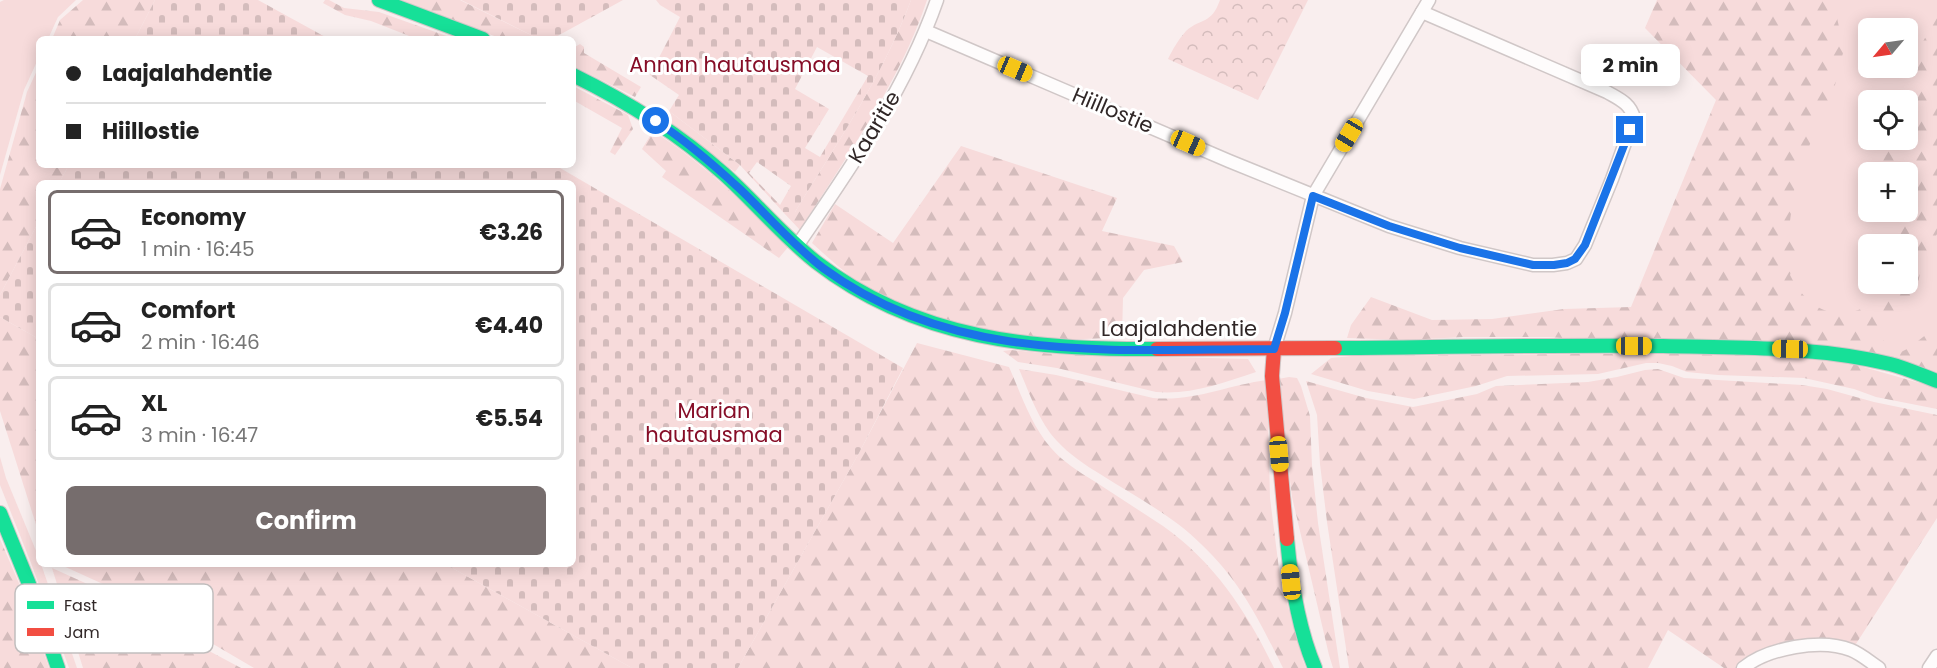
<!DOCTYPE html>
<html lang="en">
<head>
<meta charset="utf-8">
<style>
	body { margin:0; font-family:Poppins,sans-serif; background:#f6f6f6; color:#222; height:100vh; display:flex; flex-direction:column; font-size:22px; white-space:nowrap }
	* { box-sizing:border-box; margin:0 }
	p { font-size:20px; color:#767676 }
	.icon { flex:none; width:33px; height:33px; fill:none; stroke:currentColor; stroke-width:2; stroke-linecap:round; stroke-linejoin:round }
	.map { position:relative; flex:1; overflow:hidden }
	.sheet { position:absolute; left:36px; top:180px; width:540px; height:387px; display:flex; flex-direction:column; background:#fff; border-radius:9px; box-shadow:0 3px 15px #0003 }
	.sheet>* { flex:none }
	.banner { position:absolute; left:36px; top:36px; width:540px; height:132px; border-radius:9px; box-shadow:0 3px 15px #0003; display:grid; align-content:center; height:132px; padding:0 30px; background:#fff }
	.needle { width:39px; rotate:241deg }
	.tools { position:absolute; left:1858px; top:18px; display:grid; gap:12px }
	.tools a { display:grid; place-items:center; width:60px; height:60px; border-radius:9px; background:#fff; box-shadow:0 3px 15px #0003; font-size:30px }
	.end { position:absolute; width:27px; height:27px; margin:-14px; border:8px solid #1a73e8; background:#fff; box-shadow:0 0 0 3px #fff }
	.from { border-radius:50% }
	.bubble { position:absolute; height:42px; border-radius:9px; background:#fff; box-shadow:0 3px 15px #0003; font-size:20px; font-weight:700; line-height:42px; text-align:center }
	.car { position:absolute; width:18px; height:36px; margin:-18px -9px; border-radius:8px; box-shadow:0 0 4px 2px #0007; background:linear-gradient(#f5c518 24%,#345 0 40%,#f5c518 0 76%,#345 0 86%,#f5c518 0) }
	.banner b { display:flex; align-items:center; gap:21px; height:57px; font-size:22px }
	.banner b+b { border-top:2px solid #e0e0e0 }
	.banner i { width:15px; height:15px; background:#222 }
	ul { padding:10px 0 0; list-style:none }
	li { display:flex; align-items:center; gap:18px; height:84px; margin:0 12px 9px; padding:0 18px; border:3px solid #e0e0e0; border-radius:9px }
	li div { flex:1 }
	li b { display:block; font-size:22px }
	li em { font-style:normal; font-weight:700 }
	li.selected { border-color:#766d6d }
	li>.icon { width:54px; height:54px; stroke-width:1.5 }
	.cta { display:flex; gap:12px; margin-top:auto; padding:12px 30px }
	.cta a { flex:1; height:69px; border-radius:9px; background:#766d6d; color:#fff; font-size:24px; font-weight:700; line-height:69px; text-align:center }
	.map>svg:first-child { display:block }
	.grass { fill:#f7dbdb; fill-rule:evenodd }
	.forest { fill:url(#forest-firs) }
	.cemetery { fill:url(#cemetery-stones); fill-rule:evenodd }
	.park { fill:url(#park-crowns) }
	.lines { fill:none; stroke-linecap:round; stroke-linejoin:round }
	.street-casing { stroke:#d0c7c7; stroke-width:15 }
	.fast-casing { stroke:#d0c7c7; stroke-width:16 }
	.jam-casing { stroke:#d0c7c7; stroke-width:16 }
	.street { stroke:#fefcfc; stroke-width:12 }
	.fast { stroke:#16e098; stroke-width:14 }
	.jam { stroke:#f24e42; stroke-width:14 }
	.route { stroke:#1a73e8; stroke-width:8 }
	.labels { text-anchor:middle; dominant-baseline:central; stroke-width:6; stroke-linejoin:round; paint-order:stroke }
	.park-label { font-size:21px; fill:#860d27; stroke:#fff }
	.street-label { font-size:21px; fill:#302727; stroke:#fff }
	.key { fill:#fff; stroke:#c1bebe; stroke-width:1.5 }
	.key-label { font-size:16px; fill:#302727 }
</style>
</head>
<body>
<div class="map">
<svg width="1937" height="668" viewBox="0 0 1937 668">
	<defs>
		<pattern id="forest-firs" width="22" height="20" patternUnits="userSpaceOnUse" patternTransform="scale(1.5)"><rect width="22" height="20" fill="#f7dbdb"/><path d="M5 1l3.5 6h-7zM16 11l3.5 6h-7z" fill="#d4bcbc"/></pattern>
		<pattern id="cemetery-stones" width="16" height="16" patternUnits="userSpaceOnUse" patternTransform="scale(1.5)"><rect width="16" height="16" fill="#f7dbdb"/><path d="M2 7V4a2 2 0 0 1 4 0v3zM10 15v-3a2 2 0 0 1 4 0v3z" fill="#d4bcbc"/></pattern>
		<pattern id="park-crowns" width="20" height="18" patternUnits="userSpaceOnUse" patternTransform="scale(1.5)"><rect width="20" height="18" fill="#f7dbdb"/><path d="M2 6a3 3 0 1 1 6 0M12 15a3 3 0 1 1 6 0" fill="none" stroke="#d4bcbc"/></pattern>
	</defs>
	<rect width="100%" height="100%" fill="#f9eeee"/>
	<g class="grass">
		<path d="M4,0H76L58,17L48,39H39V57L24,90L0,175V2Z"/>
		<path d="M1824,0H1937V357L1923,362L1776,319L1775,168ZM1869,28H1908V68H1869ZM1869,100H1908V140H1869ZM1869,172H1908V212H1869ZM1869,244H1908V284H1869Z"/>
		<path d="M0,457L6,478L39,558V564H41L77,668H69L31,563L0,485Z"/>
	</g>
	<g class="forest">
		<path d="M83,0H155L135,39H52L60,20Z"/>
		<path d="M325,0H329L344,8L379,12L455,39H417L371,21L345,15L323,3Z"/>
		<path d="M401,0H460L539,39H502Z"/>
		<path d="M911,0H927C900,82 846,157 800,230L783,212H795C837,143 883,76 911,0Z"/>
		<path d="M1657,0H1838L1835,9L1844,49L1835,85L1810,144L1794,191L1790,221L1797,237L1796,258L1790,275C1806,307 1834,324 1867,306C1878,301 1887,295 1890,284H1908V244H1885L1880,234L1876,212H1908V172H1876L1883,140H1908V100L1912,97L1911,75L1921,45L1937,17V234L1922,263L1917,289L1897,308L1881,338L1897,354L1909,348L1937,326V374L1889,360L1548,337H1463L1407,340L1347,338L1351,325L1371,297L1432,320L1492,319L1564,309L1631,307L1716,100L1645,28Z"/>
		<path d="M580,44L584,47V53L641,87L635,97L573,66V48Z"/>
		<path d="M39,66V165H69L59,183H39V221L0,295V189L27,92Z"/>
		<path d="M573,86L628,115L633,129L615,155L610,152L622,128L573,100Z"/>
		<path d="M669,111L740,165L735,172L665,118Z"/>
		<path d="M653,131C704,163 746,206 789,246L779,258L662,177L666,171L642,149Z"/>
		<path d="M961,146L1117,198L1102,231L1174,246L1183,262L1144,270L1123,298L1122,337C1101,338 1079,340 1058,339C996,336 933,322 877,293C853,281 832,261 812,243L835,204L893,243Z"/>
		<path d="M0,317L39,339V534L0,411Z"/>
		<path d="M917,343L1009,367C1021,394 1031,425 1051,448C1062,461 1079,472 1094,481C1117,496 1140,511 1163,526C1214,562 1247,612 1274,668H738L859,453Z"/>
		<path d="M1011,350L1053,354L1248,359L1256,372C1223,383 1191,395 1156,392L1057,368L1018,362L1003,351Z"/>
		<path d="M1710,353L1846,362L1937,388V409L1876,397L1854,389L1804,378L1718,375L1687,372L1672,366L1658,363H1646L1598,374L1507,376L1476,386L1414,399L1368,391L1311,374L1331,358L1352,356Z"/>
		<path d="M1019,369L1056,375L1153,398C1193,402 1228,385 1267,380L1270,498L1280,577L1303,661L1306,668H1283C1259,620 1241,582 1201,544C1172,515 1134,496 1100,474C1085,465 1069,454 1057,441C1039,422 1029,392 1019,369Z"/>
		<path d="M1658,369L1684,378L1802,385L1827,389L1874,402L1937,415V518L1854,647L1836,642L1747,661L1736,668H1724L1668,630L1648,668H1349L1327,522L1320,464L1317,415L1306,381L1366,398L1413,407L1477,394L1496,386L1588,382L1617,377L1645,370Z"/>
		<path d="M1289,377L1297,378L1301,386L1310,416L1312,465L1318,523L1340,668H1333L1329,655L1292,497L1278,379Z"/>
		<path d="M0,539L21,588L49,668H0Z"/>
		<path d="M59,564H445L632,668H254L138,600Z"/>
		<path d="M52,568L134,605L211,652L241,668H83Z"/>
	</g>
	<g class="cemetery">
		<path d="M155,0H258L329,39H135Z"/>
		<path d="M461,0H623L552,39H539Z"/>
		<path d="M656,0H911C883,76 837,143 795,212H783L740,165L669,111L679,95L650,75L680,17L660,5ZM817,47L868,76L820,157L805,148L829,109L795,89ZM757,162L791,186L780,205L749,173Z"/>
		<path d="M69,165H555L903,368L859,453L738,668H632L445,564H573V183H59Z"/>
		<path d="M39,221V339L0,317V295Z"/>
	</g>
	<path class="park" d="M1220,0H1308L1258,100L1168,59C1173,49 1178,40 1186,31C1202,17 1211,25 1220,0Z"/>
	<g class="lines">
		<defs>
			<g id="street">
				<path d="M926,31L1229,161L1389,226L1460,248L1533,265H1553L1567,263L1576,259L1585,245L1612,179L1634,118C1630,103 1619,99 1607,92L1422,12"/>
				<path d="M797,246C850,169 906,89 937,0"/>
				<path d="M1274,349L1285,313L1313,196L1429,0"/>
				<path d="M1743,668C1768,648 1821,638 1851,650C1861,654 1870,662 1879,668"/>
				<path d="M1929,668L1937,656"/>
			</g>
			<g id="fast">
				<path d="M379,0L483,39"/>
				<path d="M573,75C628,102 679,134 724,174C756,203 783,236 816,262C917,340 1034,350 1157,349"/>
				<path d="M1335,348C1444,347 1553,345 1663,346C1739,348 1816,346 1890,364C1906,368 1921,375 1937,381"/>
				<path d="M0,513L29,584L58,668"/>
				<path d="M1287,539C1291,582 1298,628 1315,668"/>
			</g>
			<g id="jam">
				<path d="M1157,349L1335,348"/>
				<path d="M1274,349L1272,376L1287,539"/>
			</g>
		</defs>
		<use href="#street" class="street-casing"/>
		<use href="#fast" class="fast-casing"/>
		<use href="#jam" class="jam-casing"/>
		<use href="#street" class="street"/>
		<use href="#fast" class="fast"/>
		<use href="#jam" class="jam"/>
	</g>
	<g class="lines">
		<path class="route" d="M656,121C686,141 714,165 741,190C768,216 793,245 823,268C956,366 1118,349 1274,349L1285,313L1313,196L1389,226L1460,248L1533,265H1554L1567,263L1575,259L1585,245L1630,130"/>
	</g>
	<g class="labels">
		<g class="park-label">
			<text x="735" y="64">Annan hautausmaa</text>
			<text x="714" y="410">Marian<tspan x="714" dy="24">hautausmaa</tspan></text>
		</g>
		<g class="street-label">
			<text transform="translate(1113 110) rotate(23)">Hiillostie</text>
			<text transform="translate(874 127) rotate(-59)">Kaaritie</text>
			<text x="1179" y="328">Laajalahdentie</text>
		</g>
	</g>
	<rect x="15" y="584" width="198" height="69" rx="9" class="key"/>
	<rect x="27" y="601" width="27" height="8" fill="#16e098"/>
	<rect x="27" y="628" width="27" height="8" fill="#f24e42"/>
	<g class="key-label">
		<text x="64" y="611">Fast</text>
		<text x="64" y="638">Jam</text>
	</g>
</svg>
<div class="tools">
<a><svg class="needle" viewBox="-14 -14 28 28"><path d="M0-13l5 13h-10z" fill="#e53935"/><path d="M0 13l5-13h-10z" fill="#767676"/></svg></a>
<a><svg class="icon" aria-label="locate" viewBox="0 0 24 24"><circle cx="12" cy="12" r="6"/><path d="M12 2v4M12 18v4M2 12h4M18 12h4"/></svg></a>
<a>+</a>
<a>−</a>
</div>
<i class="end from" style="left:656px;top:121px"></i>
<i class="end" style="left:1630px;top:130px"></i>
<div class="bubble" style="left:1581px;top:44px;width:99px">2 min</div>
<i class="car" style="left:1015px;top:69px;rotate:113deg"></i>
<i class="car" style="left:1349px;top:135px;rotate:211deg"></i>
<i class="car" style="left:1188px;top:143px;rotate:114deg"></i>
<i class="car" style="left:1634px;top:346px;rotate:90deg"></i>
<i class="car" style="left:1790px;top:349px;rotate:271deg"></i>
<i class="car" style="left:1279px;top:454px;rotate:175deg"></i>
<i class="car" style="left:1291px;top:582px;rotate:354deg"></i>
<div class="banner">
<b><i class="from"></i>Laajalahdentie</b>
<b><i></i>Hiillostie</b>
</div>
<section class="sheet">
<ul>
<li class="selected"><svg class="icon" aria-label="car" viewBox="0 0 24 24"><path d="M5 17H2v-5l4-1 3-4h7l3 4 3 1v5h-3M9 17h6M6 11h13"/><circle cx="7" cy="17" r="2"/><circle cx="17" cy="17" r="2"/></svg><div><b>Economy</b><p>1 min · 16:45</p></div><em>€3.26</em></li>
<li><svg class="icon" aria-label="car" viewBox="0 0 24 24"><path d="M5 17H2v-5l4-1 3-4h7l3 4 3 1v5h-3M9 17h6M6 11h13"/><circle cx="7" cy="17" r="2"/><circle cx="17" cy="17" r="2"/></svg><div><b>Comfort</b><p>2 min · 16:46</p></div><em>€4.40</em></li>
<li><svg class="icon" aria-label="car" viewBox="0 0 24 24"><path d="M5 17H2v-5l4-1 3-4h7l3 4 3 1v5h-3M9 17h6M6 11h13"/><circle cx="7" cy="17" r="2"/><circle cx="17" cy="17" r="2"/></svg><div><b>XL</b><p>3 min · 16:47</p></div><em>€5.54</em></li>
</ul>
<div class="cta"><a>Confirm</a></div>
</section>
</div>
</body>
</html>
